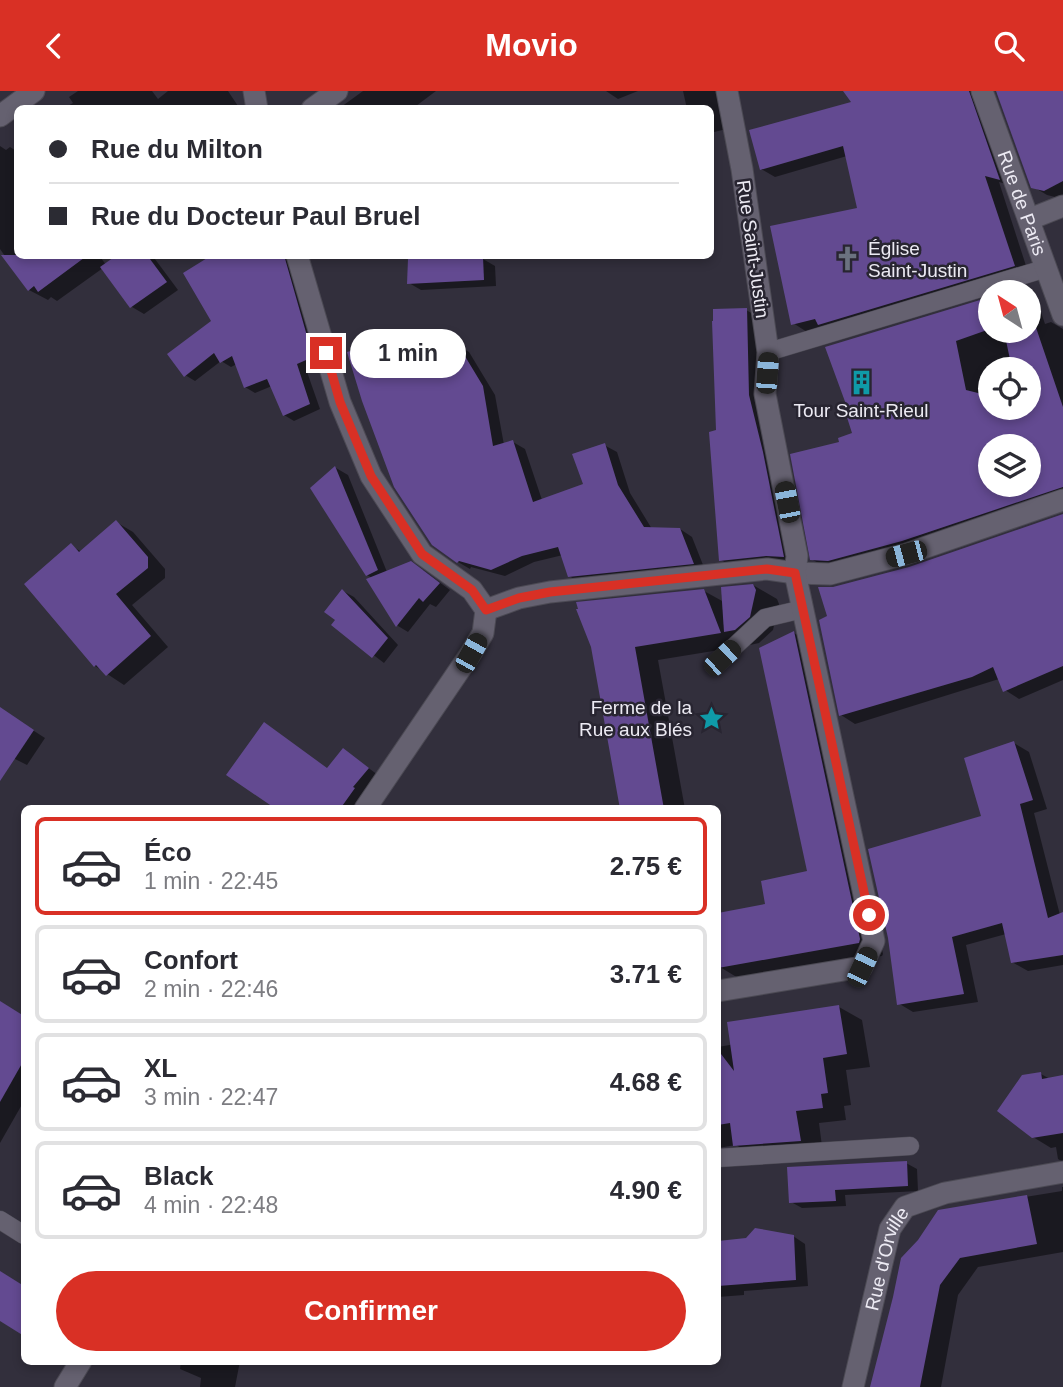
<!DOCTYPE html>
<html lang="fr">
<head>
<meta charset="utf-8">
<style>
	body { margin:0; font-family:Helvetica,sans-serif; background:#f2f2f3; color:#2b2b33; height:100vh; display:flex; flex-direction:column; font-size:26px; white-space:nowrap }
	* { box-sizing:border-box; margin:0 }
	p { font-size:23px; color:#7c7c81 }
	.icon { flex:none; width:38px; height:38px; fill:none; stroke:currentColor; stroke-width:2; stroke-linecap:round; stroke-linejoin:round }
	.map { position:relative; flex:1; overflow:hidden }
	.sheet { position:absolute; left:21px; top:714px; width:700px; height:560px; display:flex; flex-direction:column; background:#fff; border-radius:10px; box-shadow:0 4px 10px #0003 }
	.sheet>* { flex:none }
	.top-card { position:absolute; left:14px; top:14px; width:700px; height:154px; border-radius:10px; box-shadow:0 4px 10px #0003; display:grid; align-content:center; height:154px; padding:0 35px; background:#fff }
	.needle { width:46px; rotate:324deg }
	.fabs { position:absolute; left:978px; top:189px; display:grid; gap:14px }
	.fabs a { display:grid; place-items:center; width:63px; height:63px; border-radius:50%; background:#fff; box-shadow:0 4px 10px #0003; font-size:35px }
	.end { position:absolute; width:32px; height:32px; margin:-16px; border:9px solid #d93025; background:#fff; box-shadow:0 0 0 4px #fff }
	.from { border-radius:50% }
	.bubble { position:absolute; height:49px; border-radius:24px; background:#fff; box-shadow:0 4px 10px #0003; font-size:23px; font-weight:700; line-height:49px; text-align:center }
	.car { position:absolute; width:21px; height:42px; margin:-21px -10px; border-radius:9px; box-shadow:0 0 5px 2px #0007; background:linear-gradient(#222 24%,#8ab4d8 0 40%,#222 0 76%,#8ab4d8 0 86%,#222 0) }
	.top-card b { display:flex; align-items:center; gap:24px; height:66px; font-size:26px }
	.top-card b+b { border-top:2px solid #e1e1e2 }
	.top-card i { width:18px; height:18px; background:#2b2b33 }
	ul { padding:12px 0 0; list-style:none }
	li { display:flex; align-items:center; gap:21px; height:98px; margin:0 14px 10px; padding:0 21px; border:4px solid #e1e1e2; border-radius:10px }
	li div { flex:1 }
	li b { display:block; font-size:26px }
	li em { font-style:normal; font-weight:700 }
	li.selected { border-color:#d93025 }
	li>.icon { width:63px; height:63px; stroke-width:1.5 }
	.action { display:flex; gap:14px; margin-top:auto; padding:14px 35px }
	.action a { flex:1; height:80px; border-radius:42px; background:#d93025; color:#fff; font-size:28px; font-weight:700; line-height:80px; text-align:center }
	header { display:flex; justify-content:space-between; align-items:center; height:91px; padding:0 35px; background:#d93025; color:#fff; font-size:32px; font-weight:700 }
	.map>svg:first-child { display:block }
	.shadow { fill:#0007; fill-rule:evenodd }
	.building { fill:#634a91; fill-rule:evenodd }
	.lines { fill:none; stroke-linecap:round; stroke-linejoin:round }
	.service-casing { stroke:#4c4a54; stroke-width:19 }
	.minor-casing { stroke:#4c4a54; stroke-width:23 }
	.service { stroke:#656170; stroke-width:18 }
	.minor { stroke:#656170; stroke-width:21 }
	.route { stroke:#d93025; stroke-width:9 }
	.labels { text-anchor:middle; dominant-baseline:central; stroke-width:5; stroke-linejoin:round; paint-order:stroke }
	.street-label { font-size:19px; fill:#eceaf3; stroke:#282531 }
	.poi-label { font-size:19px; fill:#eceaf3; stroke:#282531; text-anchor:start }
</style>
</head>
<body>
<header><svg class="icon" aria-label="back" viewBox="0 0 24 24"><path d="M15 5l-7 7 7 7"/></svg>Movio<svg class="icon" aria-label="search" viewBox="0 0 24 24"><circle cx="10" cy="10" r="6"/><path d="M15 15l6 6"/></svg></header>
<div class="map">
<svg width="1063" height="1296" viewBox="0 0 1063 1296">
	<rect width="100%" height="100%" fill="#322f3c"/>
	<g class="shadow">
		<path d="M78,0H152L158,8L168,0H228L240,18H68L66,16L73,12L69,6Z"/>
		<path d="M363,0H436L412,18H342L341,16Z"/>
		<path d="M606,0H638L618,8Z"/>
		<path d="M683,0H725L731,37L710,42V18H687Z"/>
		<path d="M845,0H985L1013,95L999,91L1028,181L807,241L793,232L859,119L847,65L775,86L761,78L853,12Z"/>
		<path d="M998,0H1063V105L1059,107L1047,104L1032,95Z"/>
		<path d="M0,55L6,59L10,56L18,61V164H99L106,174L120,164H152L178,199L144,223L132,216L103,177L57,210L51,206L48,209L29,199L0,158Z"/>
		<path d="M217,164H287L288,175L295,179L323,272L306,278L320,318L294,330L284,324L272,295L255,302L245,296L237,273L231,276L221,270L195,290L185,284L213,230Z"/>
		<path d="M483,168L495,175L496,195L421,199L409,192Z"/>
		<path d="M1029,202L1036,206L1045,233L1051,231L1063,238V409L826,476L811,468L842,352L854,343L849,317L827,257L990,208V240H1029ZM990,278H1029V317H990ZM990,355H1029V394H990Z"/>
		<path d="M746,219L757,225L794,472L732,475L721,469L718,340Z"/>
		<path d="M395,249L408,256L422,275L457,254L469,261L495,304L504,354L513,351L525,358L542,409L586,395L604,354L617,361L630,402L652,438H680L692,446L705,479L582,492L569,485L563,464L534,471L505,485L471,476L470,478L458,471Z"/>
		<path d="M336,377L348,384L387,481L423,479L450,499L436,516L430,513L408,541L398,535L369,488L372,487L367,484Z"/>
		<path d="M1063,429V589L1019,608L1005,599L999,588L855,633L841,624L830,526L834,497L910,477Z"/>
		<path d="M116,431L133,441L165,478V487L132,514L168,556L124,594L95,575L26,493L71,455L82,461Z"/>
		<path d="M753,494L777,508L779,513L773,539L759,552L750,554L742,549L744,555L658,569L685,718H622L593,556L704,500L724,511Z"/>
		<path d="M343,500L354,506L398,554L384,572L334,534L338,529Z"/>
		<path d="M794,542L818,556L883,863L882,865L743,890L720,876L718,823L767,814L809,782Z"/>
		<path d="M17,629L45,647L27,674L15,668L0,644V630Z"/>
		<path d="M1014,652L1029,661L1047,718L1034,722L1060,824L1063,823V874L1028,880L1012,871L1006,843L966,854L978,911L913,921L898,912Z"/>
		<path d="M344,659L378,684L362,703L364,704L355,718H279L328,679Z"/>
		<path d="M839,916L862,929L870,976L846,979L851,1014L844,1015L846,1029L819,1032L823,1063L758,1067L736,1054L718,1057V956L735,953Z"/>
		<path d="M7,917L24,927V1010L0,1052V929Z"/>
		<path d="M1041,983L1050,988L1063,989V1071L1058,1068L1056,1056L1051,1057L1033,1046Z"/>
		<path d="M906,1072L917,1078L918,1100L845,1104L846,1115L802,1117L791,1111Z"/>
		<path d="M1062,1096H1063V1161L978,1176L958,1204L941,1296H872L919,1150L939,1120L1062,1100Z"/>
		<path d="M793,1145L805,1153L808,1195L744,1200V1204L718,1206V1151Z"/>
		<path d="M181,1270H240L235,1296H200L201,1287L180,1278Z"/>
	</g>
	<g class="building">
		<path d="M843,0H969L1000,89L985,85L1015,175L818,234L815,228L791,234L770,135L857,117L843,55L760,79L749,39L851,11Z"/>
		<path d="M996,0H1063V90L1044,100L1031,97Z"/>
		<path d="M1,164H88L38,201L34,195L28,200Z"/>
		<path d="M117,164H147L167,191L130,217L100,176Z"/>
		<path d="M212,164H284L313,266L297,273L310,313L283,325L267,288L244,297L232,265L220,272L214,262L184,286L167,263L211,230L183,182Z"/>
		<path d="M483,166L484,189L407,193L408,168Z"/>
		<path d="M990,206V238L956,250L966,299L990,305V317H1029V278H1012L1004,240H1029V216L1063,316V396L902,450L828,470L810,469L790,363L839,351L838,347L852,342L844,317L847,316L825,256ZM990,355H1029V394H990Z"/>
		<path d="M747,217L749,304L763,361L784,466L766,465L719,470L709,341L716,339L712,230H713V218Z"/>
		<path d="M396,247L418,275L457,252L483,295L493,355L513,349L533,411L583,393L572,363L605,352L618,394L644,436L680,437L694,473L568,486L558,456L522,465L491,479L459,470L457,472L432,454L394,396L362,310L347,261Z"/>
		<path d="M335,375L378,479L366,485L310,397Z"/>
		<path d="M1063,423V575L1003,601L993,576L972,586L839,625L819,529L827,525L818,496H833L909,476Z"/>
		<path d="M116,429L148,466V477L116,503L151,545L106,585L96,574L94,576L24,493L71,452L79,461Z"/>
		<path d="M411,470L440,492L423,511L419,507L396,536L366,488Z"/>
		<path d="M753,493L756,499L750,526L735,539L724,541L721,496Z"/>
		<path d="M342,498L388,547L372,567L331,534L335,529L324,521Z"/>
		<path d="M704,498L721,542L635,556L664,718H620L591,556L576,518H578L576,511Z"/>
		<path d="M794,540L860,848L859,852L718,877V822L765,813L761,790L807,780L759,557Z"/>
		<path d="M0,616L34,639L0,690Z"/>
		<path d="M264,631L327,677L343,657L369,677L353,696L355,697L340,718H276L226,684Z"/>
		<path d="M1014,650L1033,709L1020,713L1048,827L1063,821V864L1011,872L1002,832L952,846L964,903L897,914L888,847L868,758L981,725L964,667Z"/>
		<path d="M0,910L24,925V969L0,1011Z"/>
		<path d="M839,914L847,963L823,967L828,1002L821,1003L823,1017L796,1020L801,1050L733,1055L730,1032L718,1034V959L734,980L727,931Z"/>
		<path d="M1041,981L1042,988L1063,984V1042L1032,1047L997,1020L1022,984Z"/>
		<path d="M907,1070L908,1095L835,1099L836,1110L789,1112L787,1076Z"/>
		<path d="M1027,1104L1037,1153L960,1167L940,1194L920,1296H870L893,1206L901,1167L918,1149L938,1119Z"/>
		<path d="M755,1137L794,1144L796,1189L718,1195V1150L746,1147Z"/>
		<path d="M0,1180L24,1195V1245L0,1230Z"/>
	</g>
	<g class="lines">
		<defs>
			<g id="service">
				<path d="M768,261L1047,177"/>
				<path d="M722,567L765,527L803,518"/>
				<path d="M718,1067L910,1055"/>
				<path d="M0,1129L24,1144"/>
			</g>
			<g id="minor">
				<path d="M254,0L257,18"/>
				<path id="s1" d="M982,0L1063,224"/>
				<path d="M312,18L337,0"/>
				<path d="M0,25L34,0"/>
				<path d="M1030,128L1063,115"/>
				<path d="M297,164L340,311L371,385L422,463L472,499L486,519"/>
				<path d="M486,519L519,507L550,501L767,478L795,482L830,483L906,463L1063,409"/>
				<path d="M365,718L471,562L483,542L486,519"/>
				<path d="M718,900L862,876L874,850L795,482L797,465L765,303L768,261L742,78L727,0"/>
				<path d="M65,1296L81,1270"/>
				<path id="s2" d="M853,1296L890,1138L905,1116L945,1102L1063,1081"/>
			</g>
		</defs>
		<use href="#service" class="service-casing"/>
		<use href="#minor" class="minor-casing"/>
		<use href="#service" class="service"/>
		<use href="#minor" class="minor"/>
	</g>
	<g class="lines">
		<path class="route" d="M326,262L340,311L371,385L422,463L472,499L486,519L519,507L550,501L767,478L795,482L869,824"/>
	</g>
	<defs>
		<symbol id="church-bare" viewBox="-9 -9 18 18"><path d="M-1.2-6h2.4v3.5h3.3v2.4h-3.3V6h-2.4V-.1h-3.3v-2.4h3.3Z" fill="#6b7280" stroke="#282531" stroke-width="2.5" paint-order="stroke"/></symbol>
		<symbol id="building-bare" viewBox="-9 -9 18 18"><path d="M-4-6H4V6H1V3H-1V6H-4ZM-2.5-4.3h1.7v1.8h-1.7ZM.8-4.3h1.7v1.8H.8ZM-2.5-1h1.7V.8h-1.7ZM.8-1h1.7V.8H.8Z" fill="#0f9aa8" stroke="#282531" stroke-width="2.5" paint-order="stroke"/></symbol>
		<symbol id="sight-bare" viewBox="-9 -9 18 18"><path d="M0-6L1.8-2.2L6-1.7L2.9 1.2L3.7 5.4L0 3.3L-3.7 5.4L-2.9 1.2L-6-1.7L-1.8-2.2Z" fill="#0f9aa8" stroke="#282531" stroke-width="2.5" paint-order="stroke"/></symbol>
	</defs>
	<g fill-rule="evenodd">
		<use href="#church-bare" x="830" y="150" width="35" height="35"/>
		<use href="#building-bare" x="844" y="274" width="35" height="35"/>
		<use href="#sight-bare" x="694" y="610" width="35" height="35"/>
	</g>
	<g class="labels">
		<g class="street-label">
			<text stroke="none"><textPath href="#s1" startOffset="119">Rue de Paris</textPath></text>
			<text transform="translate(753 158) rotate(82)">Rue Saint-Justin</text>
			<text stroke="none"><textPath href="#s2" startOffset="133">Rue d'Orville</textPath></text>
		</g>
		<g class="poi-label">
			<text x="868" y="157">Église<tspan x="868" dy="22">Saint-Justin</tspan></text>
			<text x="861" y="319" text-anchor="middle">Tour Saint-Rieul</text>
			<text x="692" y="616" text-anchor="end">Ferme de la<tspan x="692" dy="22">Rue aux Blés</tspan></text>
		</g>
	</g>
</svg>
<div class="fabs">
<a><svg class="needle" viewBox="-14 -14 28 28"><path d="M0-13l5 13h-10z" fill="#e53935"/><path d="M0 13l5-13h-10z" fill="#7c7c81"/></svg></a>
<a><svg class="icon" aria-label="locate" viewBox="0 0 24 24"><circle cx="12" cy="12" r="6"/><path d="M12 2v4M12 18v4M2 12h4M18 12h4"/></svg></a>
<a><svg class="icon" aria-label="layers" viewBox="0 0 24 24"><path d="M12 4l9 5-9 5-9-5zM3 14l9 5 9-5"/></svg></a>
</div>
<i class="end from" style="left:869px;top:824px"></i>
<i class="end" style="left:326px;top:262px"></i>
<div class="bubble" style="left:350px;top:238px;width:116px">1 min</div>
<i class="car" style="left:767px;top:282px;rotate:4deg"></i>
<i class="car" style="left:787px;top:411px;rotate:349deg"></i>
<i class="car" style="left:906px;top:463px;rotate:255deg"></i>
<i class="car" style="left:471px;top:562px;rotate:29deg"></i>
<i class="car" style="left:722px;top:567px;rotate:47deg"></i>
<i class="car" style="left:862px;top:876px;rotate:25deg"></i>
<div class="top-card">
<b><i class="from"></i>Rue du Milton</b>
<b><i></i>Rue du Docteur Paul Bruel</b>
</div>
<section class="sheet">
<ul>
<li class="selected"><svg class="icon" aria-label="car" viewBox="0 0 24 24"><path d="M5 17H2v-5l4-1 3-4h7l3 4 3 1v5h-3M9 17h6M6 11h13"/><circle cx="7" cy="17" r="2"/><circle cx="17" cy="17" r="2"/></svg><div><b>Éco</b><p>1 min · 22:45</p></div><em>2.75 €</em></li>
<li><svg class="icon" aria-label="car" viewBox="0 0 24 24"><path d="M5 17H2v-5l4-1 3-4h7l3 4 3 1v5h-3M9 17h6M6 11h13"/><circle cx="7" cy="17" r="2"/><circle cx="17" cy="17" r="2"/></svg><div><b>Confort</b><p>2 min · 22:46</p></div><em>3.71 €</em></li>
<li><svg class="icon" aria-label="car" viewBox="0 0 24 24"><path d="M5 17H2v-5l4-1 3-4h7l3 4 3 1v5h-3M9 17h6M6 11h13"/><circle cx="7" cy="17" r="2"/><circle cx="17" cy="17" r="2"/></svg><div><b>XL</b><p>3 min · 22:47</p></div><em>4.68 €</em></li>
<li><svg class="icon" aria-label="car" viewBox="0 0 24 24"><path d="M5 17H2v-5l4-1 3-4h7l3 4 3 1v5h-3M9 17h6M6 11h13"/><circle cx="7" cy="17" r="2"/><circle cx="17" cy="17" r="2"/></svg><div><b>Black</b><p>4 min · 22:48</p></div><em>4.90 €</em></li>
</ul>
<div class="action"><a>Confirmer</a></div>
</section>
</div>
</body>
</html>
